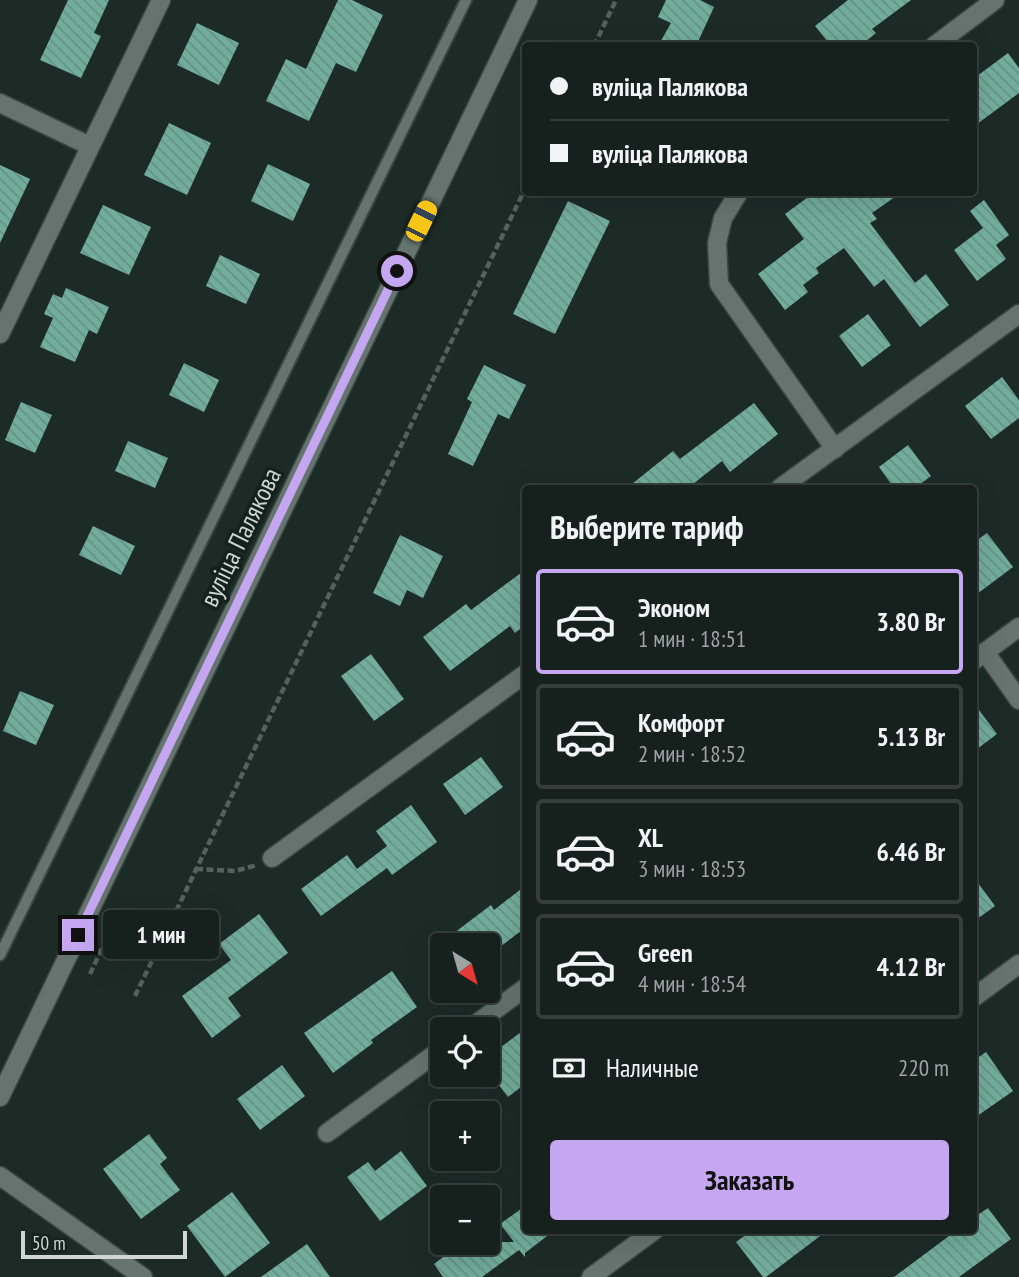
<!DOCTYPE html>
<html lang="ru">
<head>
<meta charset="utf-8">
<style>
	body { margin:0; font-family:"PT Sans Narrow",sans-serif; background:#232d2a; color:#f1f3f6; height:100vh; display:flex; flex-direction:column; font-size:26px; white-space:nowrap }
	* { box-sizing:border-box; margin:0 }
	p { font-size:23px; color:#9ea3a4 }
	.icon { flex:none; width:38px; height:38px; fill:none; stroke:currentColor; stroke-width:2; stroke-linecap:round; stroke-linejoin:round }
	.map { position:relative; flex:1; overflow:hidden }
	.panel { position:absolute; left:522px; top:485px; width:455px; height:749px; display:flex; flex-direction:column; background:#16201d; border-radius:7px; box-shadow:0 7px 28px #0002,0 0 0 2px #353e3b }
	.panel>* { flex:none }
	.banner { position:absolute; left:522px; top:42px; width:455px; height:154px; border-radius:7px; box-shadow:0 7px 28px #0002,0 0 0 2px #353e3b; display:grid; align-content:center; height:154px; padding:0 28px; background:#16201d }
	.needle { width:46px; rotate:143deg }
	.tools { position:absolute; left:430px; top:933px; display:grid; gap:14px }
	.tools a { display:grid; place-items:center; width:70px; height:70px; border-radius:7px; background:#16201d; box-shadow:0 7px 28px #0002,0 0 0 2px #353e3b; font-size:35px }
	.scale { position:absolute; left:21px; bottom:18px; width:166px; box-sizing:border-box; padding-left:7px; border:4px solid #cfd7d4; border-top:0; font-size:19px; line-height:24px; white-space:nowrap; color:#cfd7d4; -webkit-text-stroke:5px #14211d; paint-order:stroke }
	.end { position:absolute; width:32px; height:32px; margin:-16px; border:9px solid #c5a7f1; background:#111; box-shadow:0 0 0 4px #111 }
	.from { border-radius:50% }
	.bubble { position:absolute; height:49px; border-radius:7px; background:#16201d; box-shadow:0 7px 28px #0002,0 0 0 2px #353e3b; font-size:23px; font-weight:700; line-height:49px; text-align:center }
	.car { position:absolute; width:21px; height:42px; margin:-21px -10px; border-radius:9px; box-shadow:0 0 5px 2px #0007; background:linear-gradient(#f5c518 24%,#345 0 40%,#f5c518 0 76%,#345 0 86%,#f5c518 0) }
	.banner b { display:flex; align-items:center; gap:24px; height:66px; font-size:26px }
	.banner b+b { border-top:2px solid #353e3b }
	.banner i { width:18px; height:18px; background:#f1f3f6 }
	ul { padding:0; list-style:none }
	li { display:flex; align-items:center; gap:21px; height:105px; margin:0 14px 10px; padding:0 14px; border:4px solid #353e3b; border-radius:7px }
	li div { flex:1 }
	li b { display:block; font-size:26px }
	li em { font-style:normal; font-weight:700 }
	li.current { border-color:#c5a7f1 }
	li>.icon { width:63px; height:63px; stroke-width:1.5 }
	h2 { padding:0 28px; font-size:32px; line-height:84px }
	.pay { display:flex; align-items:center; gap:18px; height:77px; padding:0 28px; font-size:26px }
	.pay p { margin-inline-start:auto }
	.action { display:flex; gap:14px; margin-top:auto; padding:14px 28px }
	.action a { flex:1; height:80px; border-radius:7px; background:#c5a7f1; color:#111; font-size:28px; font-weight:700; line-height:80px; text-align:center }
	.map>svg:first-child { display:block }
	.building { fill:url(#building-back-hatch) }
	.lines { fill:none; stroke-linecap:round; stroke-linejoin:round }
	.lane-casing { stroke:#3b4643; stroke-width:14 }
	.street-casing { stroke:#3b4643; stroke-width:21 }
	.secondary-casing { stroke:#3b4643; stroke-width:21 }
	.path { stroke:#55615d; stroke-width:4.5; stroke-dasharray:7 3.5; stroke-linecap:butt }
	.lane { stroke:#65746f; stroke-width:10 }
	.street { stroke:#65746f; stroke-width:18 }
	.secondary { stroke:#65746f; stroke-width:18 }
	.route { stroke:#c5a7f1; stroke-width:9 }
	.labels { text-anchor:middle; dominant-baseline:central; stroke-width:7; stroke-linejoin:round; paint-order:stroke }
	.street-label { font-size:26px; fill:#cfd7d4; stroke:#14211d }
</style>
</head>
<body>
<div class="map">
<svg width="1019" height="1277" viewBox="0 0 1019 1277">
	<defs>
		<pattern id="building-back-hatch" width="6" height="6" patternUnits="userSpaceOnUse" patternTransform="scale(1.75)"><rect width="6" height="6" fill="#72ad9c"/><path d="M-1 5l2 2M0 0l6 6M5-1l2 2" fill="none" stroke="#659285"/></pattern>
	</defs>
	<rect width="100%" height="100%" fill="#1d2b27"/>
	<g class="building">
		<path d="M68,0H109L94,33L101,36L81,78L40,60Z"/>
		<path d="M338,0H352L383,15L356,72L336,63L309,121L266,101L286,59L306,69Z"/>
		<path d="M666,0H700L714,7L696,46H658L671,23L658,17Z"/>
		<path d="M848,0H911L872,29L876,33L860,46H831L815,26Z"/>
		<path d="M197,23L239,43L219,85L177,65Z"/>
		<path d="M1008,53L1019,68V93L973,127V79Z"/>
		<path d="M169,123L211,143L187,195L144,175Z"/>
		<path d="M268,164L310,184L293,221L251,201Z"/>
		<path d="M0,165L30,179L0,243Z"/>
		<path d="M815,192H902L872,213L877,219L870,223L915,283L926,274L949,305L920,327L884,279L874,287L844,248L816,268L819,273L803,285L808,292L785,310L758,274L804,239L785,214Z"/>
		<path d="M984,200L1009,235L996,245L1006,259L977,281L954,250L983,228L970,211Z"/>
		<path d="M568,201L610,221L555,334L513,314Z"/>
		<path d="M103,205L151,227L129,275L80,253Z"/>
		<path d="M220,255L260,274L246,304L206,286Z"/>
		<path d="M66,288L109,307L97,334L89,330L75,362L40,347L53,318L44,314L53,294L62,298Z"/>
		<path d="M868,314L891,345L862,367L839,336Z"/>
		<path d="M184,363L219,380L204,412L169,395Z"/>
		<path d="M484,365L526,385L509,419L498,414L473,466L448,454L472,402L467,399Z"/>
		<path d="M1002,377L1019,400V418L991,439L965,406Z"/>
		<path d="M21,402L52,415L35,453L5,440Z"/>
		<path d="M754,403L778,434L730,472L722,461L688,488H627L673,451L680,459Z"/>
		<path d="M128,441L168,458L155,488L115,471Z"/>
		<path d="M908,445L931,476L915,488H894L879,467Z"/>
		<path d="M93,526L135,546L121,575L79,555Z"/>
		<path d="M987,533L1013,567L973,597V543Z"/>
		<path d="M400,535L443,556L423,598L407,590L400,606L373,593Z"/>
		<path d="M525,570V625L515,633L510,626L450,671L423,637L466,604L471,610Z"/>
		<path d="M371,654L404,699L374,721L341,676Z"/>
		<path d="M20,691L54,705L36,745L3,731Z"/>
		<path d="M973,702L997,734L973,752Z"/>
		<path d="M481,757L503,787L465,815L443,784Z"/>
		<path d="M411,805L437,842L392,875L387,868L321,916L301,889L347,855L357,869L387,846L376,831Z"/>
		<path d="M973,876L995,906L973,922Z"/>
		<path d="M525,886V928L488,956V945H438L491,905L494,910Z"/>
		<path d="M259,914L288,953L228,998L241,1016L212,1038L182,996L231,960L219,944Z"/>
		<path d="M392,971L417,1007L371,1040L373,1043L333,1073L304,1033Z"/>
		<path d="M525,1029V1084L508,1097L488,1071V1057Z"/>
		<path d="M986,1052L1013,1091L973,1119V1061Z"/>
		<path d="M282,1065L305,1096L260,1130L237,1099Z"/>
		<path d="M149,1134L167,1158L160,1164L180,1190L141,1219L103,1169Z"/>
		<path d="M401,1151L427,1186L380,1221L347,1177L368,1162L375,1171Z"/>
		<path d="M232,1192L270,1243L225,1277L187,1226Z"/>
		<path d="M525,1206V1230H555L525,1253V1257L519,1250L482,1277H443L434,1264L463,1242H514L500,1224Z"/>
		<path d="M988,1208L1011,1239L959,1277H894L957,1230H973V1218Z"/>
		<path d="M752,1230H828L766,1277H763L736,1242Z"/>
		<path d="M307,1244L330,1277H261Z"/>
	</g>
	<g class="lines">
		<defs>
			<path id="lane" d="M0,955L466,0"/>
			<g id="street">
				<path d="M934,46L995,0"/>
				<path d="M0,103L90,146"/>
				<path d="M739,192L723,218L717,243L719,284L835,449"/>
				<path d="M0,334L161,0"/>
				<path d="M780,488L1019,314"/>
				<path d="M985,652L1019,700"/>
				<path d="M973,661L1019,627"/>
				<path d="M272,858L525,674"/>
				<path d="M973,998L1019,964"/>
				<path d="M469,1029L525,988"/>
				<path d="M327,1133L443,1048"/>
				<path d="M0,1176L143,1277"/>
				<path d="M591,1277L655,1230"/>
			</g>
			<path id="secondary" d="M0,1097L528,0"/>
		</defs>
		<use href="#lane" class="lane-casing"/>
		<use href="#street" class="street-casing"/>
		<use href="#secondary" class="secondary-casing"/>
		<g class="path">
			<path d="M594,46L616,0"/>
			<path d="M196,869L235,871L257,865"/>
			<path d="M113,923L160,945"/>
			<path d="M90,974L117,916"/>
			<path d="M135,996L525,189"/>
		</g>
		<use href="#lane" class="lane"/>
		<use href="#street" class="street"/>
		<use href="#secondary" class="secondary"/>
	</g>
	<g class="lines">
		<path class="route" d="M78,935L397,271"/>
	</g>
	<g class="labels">
		<g class="street-label">
			<text transform="translate(240 537) rotate(-64)">вуліца Палякова</text>
		</g>
	</g>
</svg>
<div class="tools">
<a><svg class="needle" viewBox="-14 -14 28 28"><path d="M0-13l5 13h-10z" fill="#e53935"/><path d="M0 13l5-13h-10z" fill="#9ea3a4"/></svg></a>
<a><svg class="icon" aria-label="locate" viewBox="0 0 24 24"><circle cx="12" cy="12" r="6"/><path d="M12 2v4M12 18v4M2 12h4M18 12h4"/></svg></a>
<a>+</a>
<a>−</a>
</div>
<div class="scale">50 m</div>
<i class="end from" style="left:397px;top:271px"></i>
<i class="end" style="left:78px;top:935px"></i>
<div class="bubble" style="left:103px;top:910px;width:116px">1 мин</div>
<i class="car" style="left:421px;top:221px;rotate:26deg"></i>
<div class="banner">
<b><i class="from"></i>вуліца Палякова</b>
<b><i></i>вуліца Палякова</b>
</div>
<section class="panel">
<h2>Выберите тариф</h2>
<ul>
<li class="current"><svg class="icon" aria-label="car" viewBox="0 0 24 24"><path d="M5 17H2v-5l4-1 3-4h7l3 4 3 1v5h-3M9 17h6M6 11h13"/><circle cx="7" cy="17" r="2"/><circle cx="17" cy="17" r="2"/></svg><div><b>Эконом</b><p>1 мин · 18:51</p></div><em>3.80 Br</em></li>
<li><svg class="icon" aria-label="car" viewBox="0 0 24 24"><path d="M5 17H2v-5l4-1 3-4h7l3 4 3 1v5h-3M9 17h6M6 11h13"/><circle cx="7" cy="17" r="2"/><circle cx="17" cy="17" r="2"/></svg><div><b>Комфорт</b><p>2 мин · 18:52</p></div><em>5.13 Br</em></li>
<li><svg class="icon" aria-label="car" viewBox="0 0 24 24"><path d="M5 17H2v-5l4-1 3-4h7l3 4 3 1v5h-3M9 17h6M6 11h13"/><circle cx="7" cy="17" r="2"/><circle cx="17" cy="17" r="2"/></svg><div><b>XL</b><p>3 мин · 18:53</p></div><em>6.46 Br</em></li>
<li><svg class="icon" aria-label="car" viewBox="0 0 24 24"><path d="M5 17H2v-5l4-1 3-4h7l3 4 3 1v5h-3M9 17h6M6 11h13"/><circle cx="7" cy="17" r="2"/><circle cx="17" cy="17" r="2"/></svg><div><b>Green</b><p>4 мин · 18:54</p></div><em>4.12 Br</em></li>
</ul>
<div class="pay"><svg class="icon" aria-label="cash" viewBox="0 0 24 24"><path d="M3 7h18v10H3z"/><circle cx="12" cy="12" r="2"/></svg>Наличные<p>220 m</p></div>
<div class="action"><a>Заказать</a></div>
</section>
</div>
</body>
</html>
